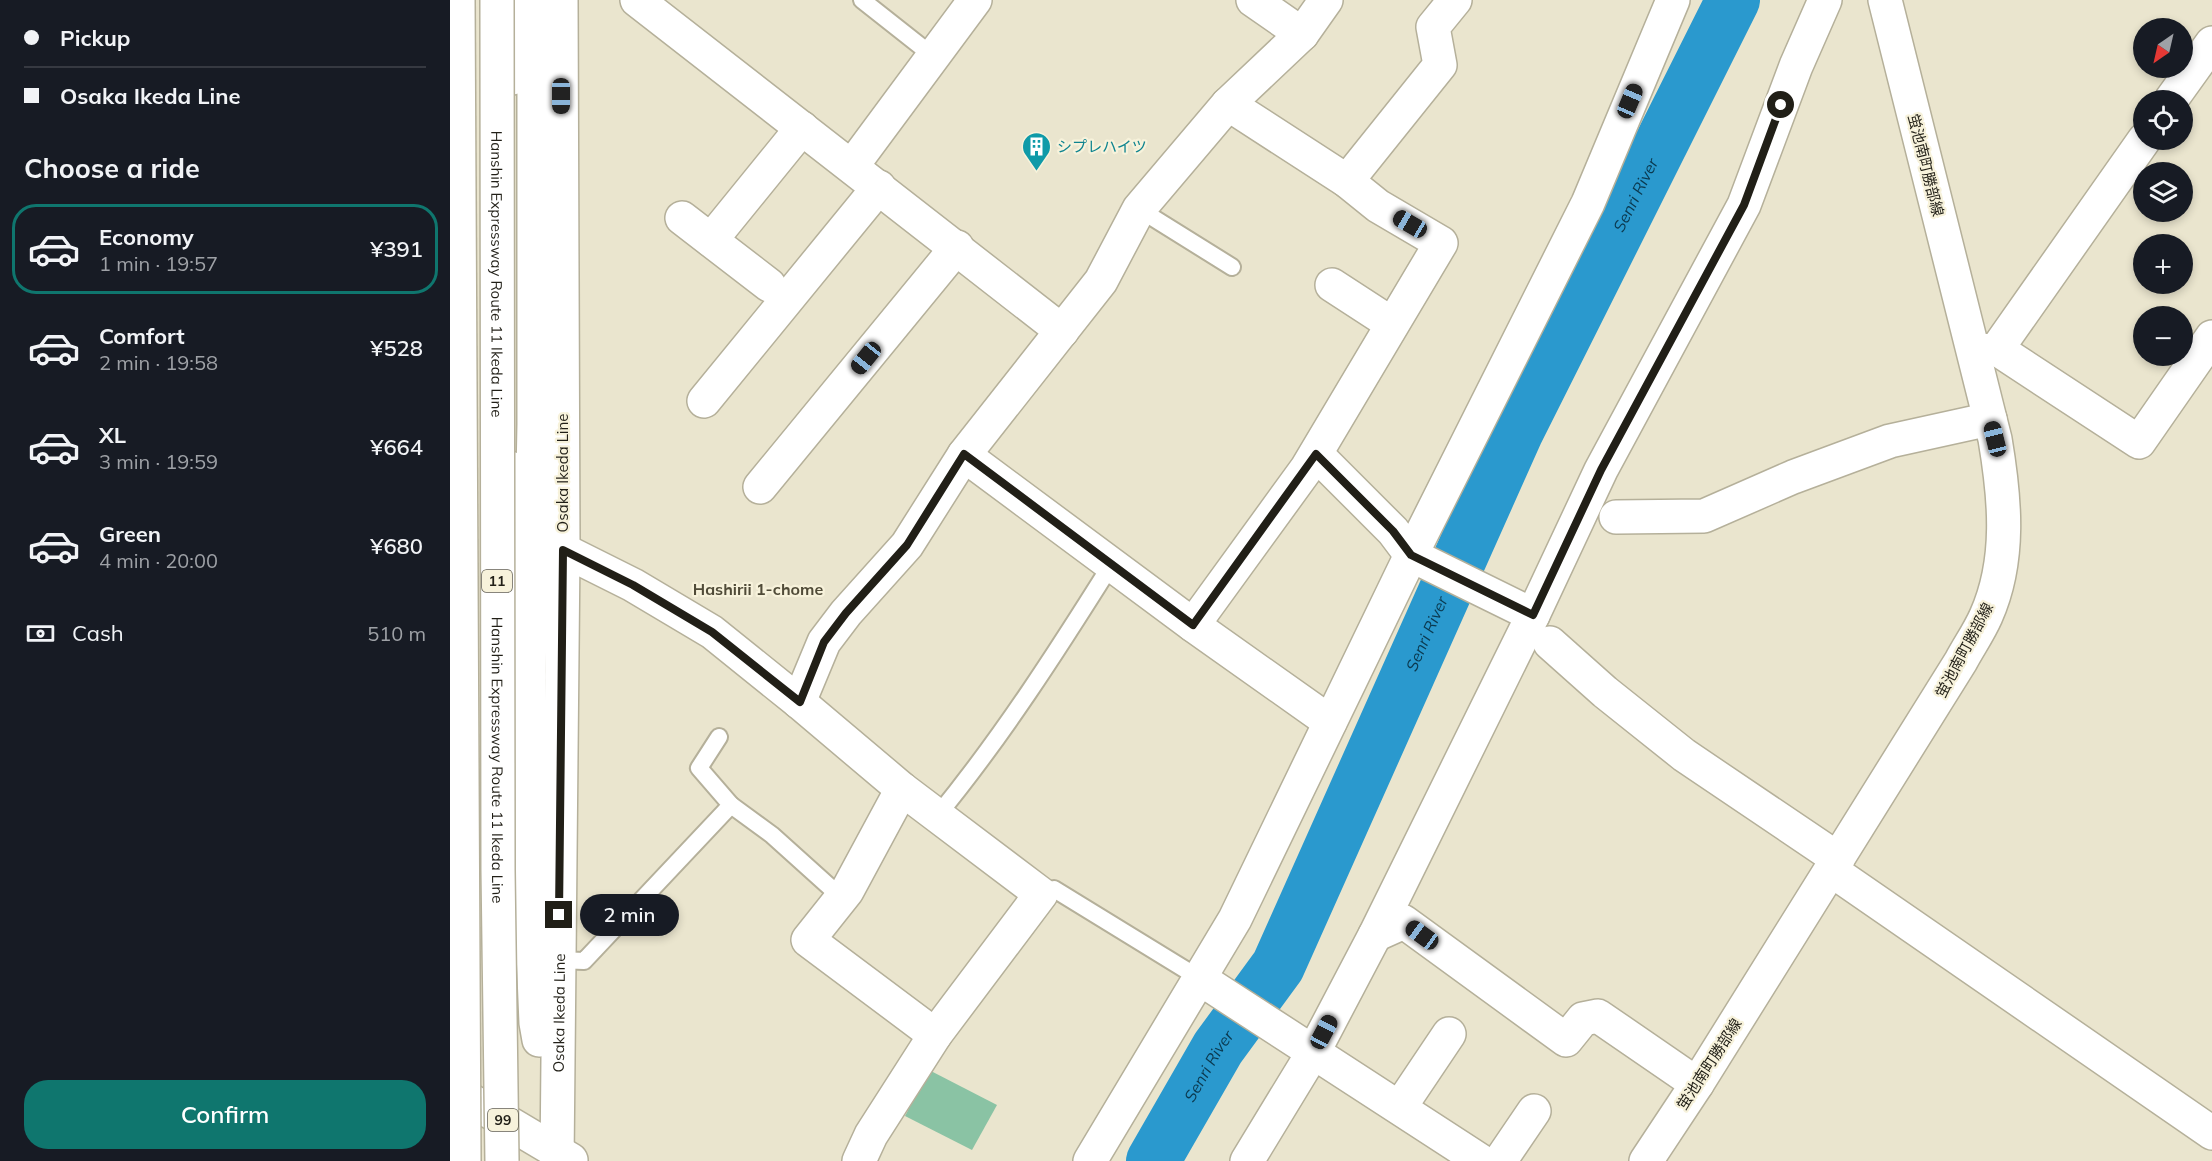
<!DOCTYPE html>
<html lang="en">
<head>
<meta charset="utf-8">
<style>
	body { margin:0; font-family:Mulish,"Noto Sans JP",sans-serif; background:#20242c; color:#f1f3f6; height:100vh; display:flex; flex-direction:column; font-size:22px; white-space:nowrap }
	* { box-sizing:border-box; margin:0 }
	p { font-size:20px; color:#9ea1a6 }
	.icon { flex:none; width:33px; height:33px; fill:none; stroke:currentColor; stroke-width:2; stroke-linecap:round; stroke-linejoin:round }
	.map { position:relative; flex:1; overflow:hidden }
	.details { display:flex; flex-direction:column; background:#171b24; width:450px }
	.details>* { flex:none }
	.hud { display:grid; align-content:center; height:132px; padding:0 24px; background:#171b24 }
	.needle { width:39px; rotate:214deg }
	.fabs { position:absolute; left:1683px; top:18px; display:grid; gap:12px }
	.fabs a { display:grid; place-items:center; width:60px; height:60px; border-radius:50%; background:#171b24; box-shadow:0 3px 9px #0003; font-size:30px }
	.end { position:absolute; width:27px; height:27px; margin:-14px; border:8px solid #211f17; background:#fff; box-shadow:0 0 0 3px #fff }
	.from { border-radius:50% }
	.bubble { position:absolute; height:42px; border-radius:21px; background:#171b24; box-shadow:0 3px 9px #0003; font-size:20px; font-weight:600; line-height:42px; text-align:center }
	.car { position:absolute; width:18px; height:36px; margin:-18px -9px; border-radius:8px; box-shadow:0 0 4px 2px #0007; background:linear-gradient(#222 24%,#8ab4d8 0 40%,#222 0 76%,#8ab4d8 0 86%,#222 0) }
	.hud b { display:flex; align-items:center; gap:21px; height:57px; font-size:22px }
	.hud b+b { border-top:2px solid #363941 }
	.hud i { width:15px; height:15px; background:#f1f3f6 }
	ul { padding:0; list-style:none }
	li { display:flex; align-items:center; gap:18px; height:90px; margin:0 12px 9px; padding:0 12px; border:3px solid transparent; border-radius:24px }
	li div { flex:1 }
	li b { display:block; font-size:22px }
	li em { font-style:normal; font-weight:600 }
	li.selected { border-color:#0f766e }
	li>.icon { width:54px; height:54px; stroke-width:1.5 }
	h2 { padding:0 24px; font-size:27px; line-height:72px }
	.pay { display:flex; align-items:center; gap:15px; height:66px; padding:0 24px; font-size:22px }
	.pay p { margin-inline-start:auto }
	.button { display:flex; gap:12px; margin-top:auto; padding:12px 24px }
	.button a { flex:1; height:69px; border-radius:24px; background:#0f766e; color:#fff; font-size:24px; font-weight:600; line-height:69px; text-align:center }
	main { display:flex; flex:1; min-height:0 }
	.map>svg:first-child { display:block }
	.green { fill:#8ac3a4 }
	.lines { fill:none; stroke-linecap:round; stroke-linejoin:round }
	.river { stroke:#2a99ce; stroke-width:54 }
	.lane-casing { stroke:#b5b09a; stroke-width:20 }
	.street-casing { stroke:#b5b09a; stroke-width:36 }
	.secondary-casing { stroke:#b5b09a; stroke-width:36 }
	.primary-casing { stroke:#b5b09a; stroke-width:36 }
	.highway-casing { stroke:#b5b09a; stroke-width:36 }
	.lane { stroke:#fff; stroke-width:16 }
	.street { stroke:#fff; stroke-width:33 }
	.secondary { stroke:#fff; stroke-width:33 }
	.primary { stroke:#fff; stroke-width:33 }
	.highway { stroke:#fff; stroke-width:33 }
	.highway-bridge-casing { stroke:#b5b09a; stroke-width:36; stroke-linecap:butt }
	.highway-bridge { stroke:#fff; stroke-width:33 }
	.route { stroke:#211f17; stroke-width:8 }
	.labels { text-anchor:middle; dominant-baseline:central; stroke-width:4.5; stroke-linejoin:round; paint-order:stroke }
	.shield { fill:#f7f2db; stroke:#615e52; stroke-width:1.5 }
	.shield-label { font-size:14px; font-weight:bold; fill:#211f17 }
	.culture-label { font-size:15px; fill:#0d838f; stroke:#f7f2db; text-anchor:start }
	.street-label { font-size:15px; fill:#211f17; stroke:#f7f2db }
	.water-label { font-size:16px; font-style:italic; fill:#0b394f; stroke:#f7f2db }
	.neighbourhood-label { font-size:16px; font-weight:bold; fill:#504b38; stroke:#f7f2db }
</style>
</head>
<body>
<main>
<section class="details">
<div class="hud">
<b><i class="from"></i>Pickup</b>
<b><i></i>Osaka Ikeda Line</b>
</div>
<h2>Choose a ride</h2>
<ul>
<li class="selected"><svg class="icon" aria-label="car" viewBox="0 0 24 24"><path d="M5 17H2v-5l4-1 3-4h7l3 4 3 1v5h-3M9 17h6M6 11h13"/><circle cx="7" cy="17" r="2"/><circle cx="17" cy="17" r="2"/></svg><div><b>Economy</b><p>1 min · 19:57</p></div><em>¥391</em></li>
<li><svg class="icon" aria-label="car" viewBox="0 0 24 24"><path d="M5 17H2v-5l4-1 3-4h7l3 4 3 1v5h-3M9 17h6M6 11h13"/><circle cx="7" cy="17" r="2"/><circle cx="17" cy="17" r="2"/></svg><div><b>Comfort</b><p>2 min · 19:58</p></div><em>¥528</em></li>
<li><svg class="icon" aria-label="car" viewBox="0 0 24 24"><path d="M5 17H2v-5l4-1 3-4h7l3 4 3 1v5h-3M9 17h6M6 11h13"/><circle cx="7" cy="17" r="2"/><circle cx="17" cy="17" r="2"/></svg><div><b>XL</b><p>3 min · 19:59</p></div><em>¥664</em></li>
<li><svg class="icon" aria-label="car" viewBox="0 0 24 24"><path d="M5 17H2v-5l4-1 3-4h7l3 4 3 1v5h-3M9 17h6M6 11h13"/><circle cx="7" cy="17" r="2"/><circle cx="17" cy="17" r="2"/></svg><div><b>Green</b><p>4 min · 20:00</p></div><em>¥680</em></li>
</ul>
<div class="pay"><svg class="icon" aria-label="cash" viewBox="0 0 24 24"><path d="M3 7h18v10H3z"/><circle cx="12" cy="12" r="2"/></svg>Cash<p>510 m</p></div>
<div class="button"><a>Confirm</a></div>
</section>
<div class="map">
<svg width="1762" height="1161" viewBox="0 0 1762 1161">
	<rect width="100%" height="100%" fill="#eae5ce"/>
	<path class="green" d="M479,1070L547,1105L522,1150L455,1116Z"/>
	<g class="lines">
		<path class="river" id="s1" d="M703,1161L768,1048L828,966L1066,433L1283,0"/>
		<defs>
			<g id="lane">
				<path d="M412,0L483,56"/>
				<path d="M689,209L782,267"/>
				<path d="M281,805L322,835L392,898"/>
				<path d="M487,816C552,737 607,651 661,565"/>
				<path d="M591,894L604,889L749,978"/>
				<path d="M108,960L134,961L281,805L249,768L269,737"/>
			</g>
			<g id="street">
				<path d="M187,0L612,331"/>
				<path d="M803,0L852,34"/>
				<path d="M1721,100L1762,43"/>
				<path d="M402,166L525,0"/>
				<path d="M897,181L990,65L983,27L1005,0"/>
				<path d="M232,218L319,285"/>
				<path d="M261,240L352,128"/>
				<path d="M882,285L942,324"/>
				<path d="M1547,349L1689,442L1762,337"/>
				<path d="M1526,352L1547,349L1694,140"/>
				<path d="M254,401L429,187"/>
				<path d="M866,454L943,531L961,555L1083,615"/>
				<path d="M514,455L743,625L880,722"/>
				<path d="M310,487L507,247"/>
				<path d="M1166,517L1254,516L1343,477L1440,441L1540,419"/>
				<path d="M113,550L183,585L262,632L349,702L452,789L591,894L485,1035L421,1135L409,1161"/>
				<path d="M743,625L857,468L991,243L928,206L897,181L778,104"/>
				<path d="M1100,643L1155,692L1234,755L1388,859"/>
				<path d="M349,702L374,642L396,613L457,545L514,455L651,281L689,209L778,104L852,34L876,0"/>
				<path d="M452,789L397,891L358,940L485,1035"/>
				<path d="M1381,870L1762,1133"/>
				<path d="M925,935L954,922L1116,1040L1133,1019L1148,1016L1247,1084"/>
				<path d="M749,978L1031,1161"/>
				<path d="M950,1107L999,1034"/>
				<path d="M640,1161L785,919L961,555L1138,203L1223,0"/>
				<path d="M797,1161L864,1051L925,935L1083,615L1151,470L1294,205L1346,66L1375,0"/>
				<path d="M1050,1161L1084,1111"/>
			</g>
			<path id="secondary" d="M1196,1161L1247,1084L1511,661C1519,646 1529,632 1536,616C1561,560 1555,498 1545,439L1435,0"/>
			<g id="primary">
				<path d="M62,78L63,35L74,0"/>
				<path d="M60,468L69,572"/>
				<path d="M76,648L79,677V857L86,1023L89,1040"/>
				<path d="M0,1088L121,1160"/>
				<path id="s2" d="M107,1161L113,550L111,0"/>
			</g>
			<path id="highway" d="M79,677L84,424V0"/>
		</defs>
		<use href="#lane" class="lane-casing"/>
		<use href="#street" class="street-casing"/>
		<use href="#secondary" class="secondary-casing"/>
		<use href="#primary" class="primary-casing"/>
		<use href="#highway" class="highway-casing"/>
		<use href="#lane" class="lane"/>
		<use href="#street" class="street"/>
		<use href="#secondary" class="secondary"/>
		<use href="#primary" class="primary"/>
		<use href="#highway" class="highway"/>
		<defs>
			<g id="highway-bridge">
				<path d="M8,0L14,1161"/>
				<path id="s3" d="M47,0L48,870L52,1161"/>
			</g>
		</defs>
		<use href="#highway-bridge" class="highway-bridge-casing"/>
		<use href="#highway-bridge" class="highway-bridge"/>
	</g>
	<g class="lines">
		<path class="route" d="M109,915L113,550L183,585L262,632L350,702L374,642L396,613L457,545L514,454L743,625L866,454L943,531L961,555L1083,615L1151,470L1294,205L1331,105"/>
	</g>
	<defs>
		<symbol id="building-pin" viewBox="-11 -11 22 30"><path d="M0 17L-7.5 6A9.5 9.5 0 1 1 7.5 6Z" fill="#0f9aa8" stroke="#f7f2db"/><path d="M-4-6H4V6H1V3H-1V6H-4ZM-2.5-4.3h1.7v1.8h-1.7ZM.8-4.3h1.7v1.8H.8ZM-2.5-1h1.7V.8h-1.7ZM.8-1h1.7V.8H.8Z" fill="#fff"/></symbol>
	</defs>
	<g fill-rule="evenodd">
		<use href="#building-pin" x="570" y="130" width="33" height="45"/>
	</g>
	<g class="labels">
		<g class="shield">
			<rect x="32" y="570" width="30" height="22" rx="4.5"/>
			<rect x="38" y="1109" width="30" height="22" rx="4.5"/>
		</g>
		<g class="shield-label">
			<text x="47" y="581">11</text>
			<text x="53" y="1120">99</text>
		</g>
		<g class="culture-label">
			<text x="607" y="146">シプレハイツ</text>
		</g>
		<g class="street-label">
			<text transform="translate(1476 165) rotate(76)">蛍池南町勝部線</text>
			<text stroke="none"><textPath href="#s3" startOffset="274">Hanshin Expressway Route 11 Ikeda Line</textPath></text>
			<text transform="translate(112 473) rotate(-90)">Osaka Ikeda Line</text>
			<text transform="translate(1514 650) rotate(-62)">蛍池南町勝部線</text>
			<text stroke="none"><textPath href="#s3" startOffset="760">Hanshin Expressway Route 11 Ikeda Line</textPath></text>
			<text stroke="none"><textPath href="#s2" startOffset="148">Osaka Ikeda Line</textPath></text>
			<text transform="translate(1259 1064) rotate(-57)">蛍池南町勝部線</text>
		</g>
		<g class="water-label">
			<text stroke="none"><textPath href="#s1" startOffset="1082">Senri River</textPath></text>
			<text stroke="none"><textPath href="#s1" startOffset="596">Senri River</textPath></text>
			<text stroke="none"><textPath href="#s1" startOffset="110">Senri River</textPath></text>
		</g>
		<g class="neighbourhood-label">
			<text x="308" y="589">Hashirii 1-chome</text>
		</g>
	</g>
</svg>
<div class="fabs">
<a><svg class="needle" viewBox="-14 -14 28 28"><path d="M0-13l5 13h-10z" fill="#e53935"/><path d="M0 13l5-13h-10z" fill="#9ea1a6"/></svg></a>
<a><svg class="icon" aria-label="locate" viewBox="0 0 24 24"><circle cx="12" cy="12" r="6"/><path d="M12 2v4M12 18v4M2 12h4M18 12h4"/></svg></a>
<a><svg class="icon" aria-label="layers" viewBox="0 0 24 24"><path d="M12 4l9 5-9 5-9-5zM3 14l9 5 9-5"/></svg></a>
<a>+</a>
<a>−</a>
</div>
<i class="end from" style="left:1331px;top:105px"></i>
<i class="end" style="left:109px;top:915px"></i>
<div class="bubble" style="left:130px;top:894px;width:99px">2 min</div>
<i class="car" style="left:111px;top:96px;rotate:180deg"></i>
<i class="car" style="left:1180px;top:101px;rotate:23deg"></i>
<i class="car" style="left:960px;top:224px;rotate:300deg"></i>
<i class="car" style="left:416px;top:358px;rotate:219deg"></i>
<i class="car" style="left:1545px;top:439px;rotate:346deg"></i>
<i class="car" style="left:972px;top:935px;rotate:306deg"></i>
<i class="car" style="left:874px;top:1032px;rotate:28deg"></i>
</div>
</main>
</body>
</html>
